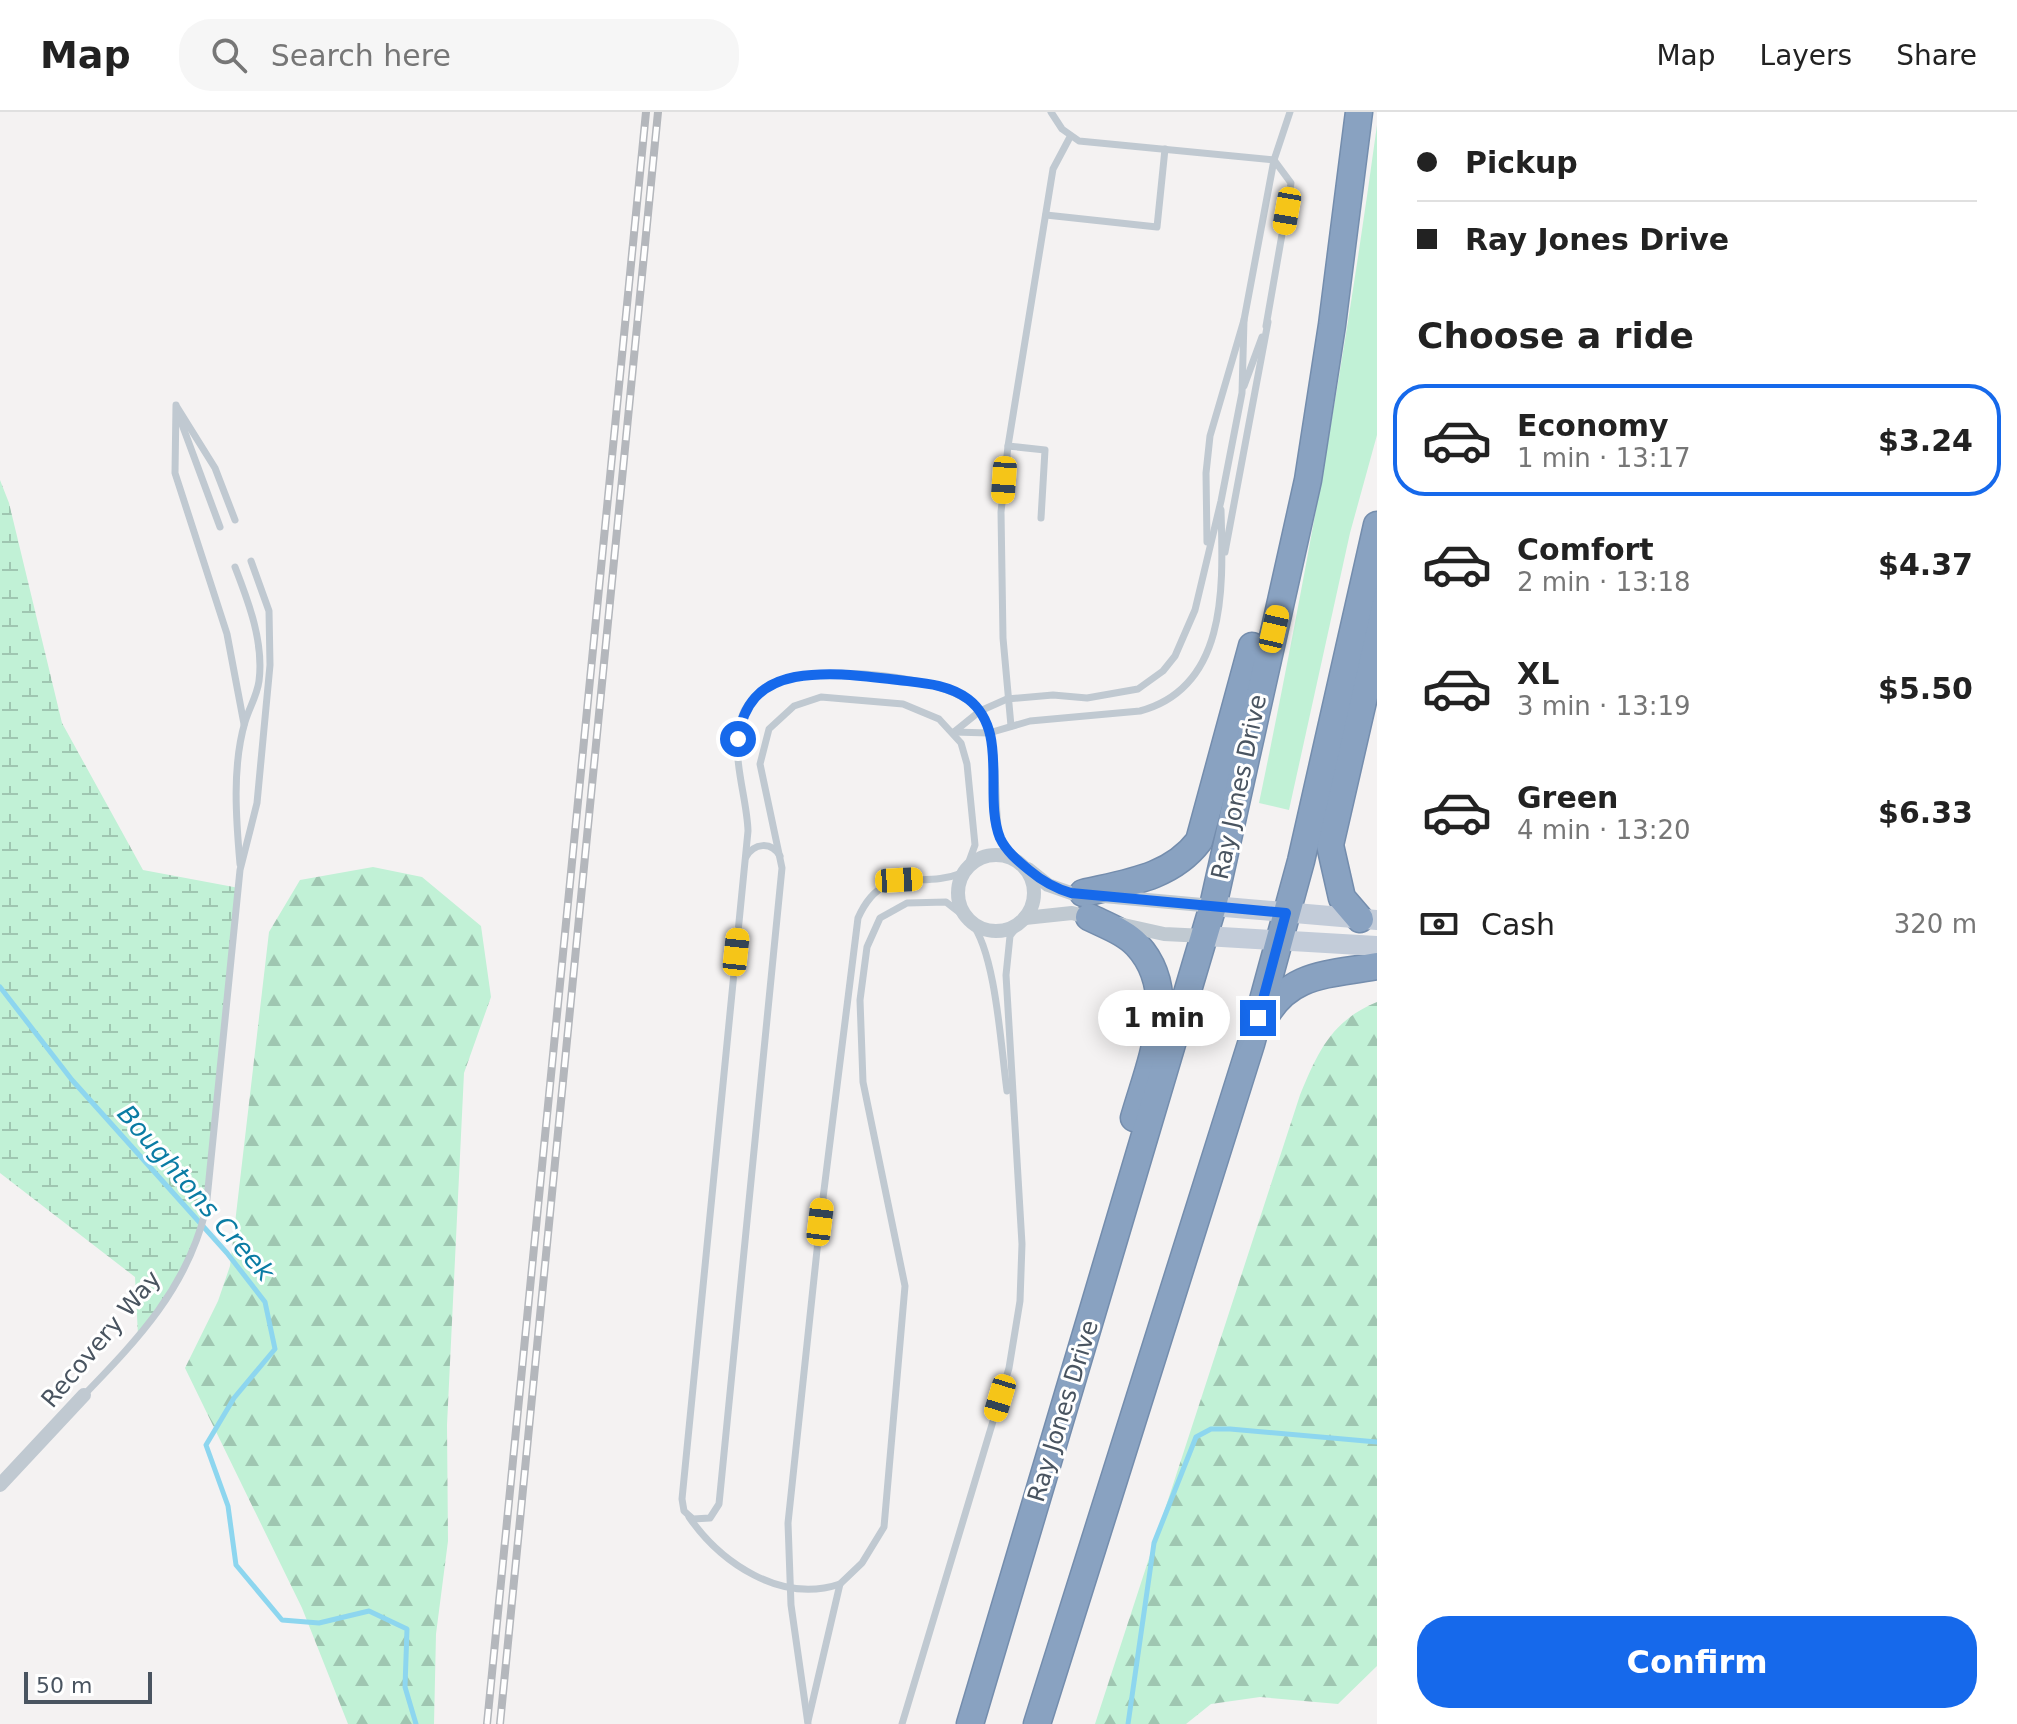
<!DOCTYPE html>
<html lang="en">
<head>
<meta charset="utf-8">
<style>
	body { margin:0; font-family:"DejaVu Sans",sans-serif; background:#f6f6f6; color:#222; height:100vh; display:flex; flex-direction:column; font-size:30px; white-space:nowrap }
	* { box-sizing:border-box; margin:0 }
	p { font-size:26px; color:#767676 }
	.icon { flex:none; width:44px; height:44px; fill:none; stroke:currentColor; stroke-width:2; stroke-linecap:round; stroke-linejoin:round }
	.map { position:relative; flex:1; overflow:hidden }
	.panel { display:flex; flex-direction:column; background:#fff; width:640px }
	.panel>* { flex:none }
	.banner { display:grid; align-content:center; height:176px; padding:0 40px; background:#fff }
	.scale { position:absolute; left:24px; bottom:20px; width:128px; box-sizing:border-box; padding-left:8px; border:4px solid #495460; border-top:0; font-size:22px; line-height:28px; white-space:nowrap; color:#495460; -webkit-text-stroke:6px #fff; paint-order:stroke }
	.end { position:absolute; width:36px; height:36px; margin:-18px; border:10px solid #1669eb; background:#fff; box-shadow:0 0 0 4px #fff }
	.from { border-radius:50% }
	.bubble { position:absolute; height:56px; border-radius:28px; background:#fff; box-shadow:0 4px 20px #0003; font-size:26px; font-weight:700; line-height:56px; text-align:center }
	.car { position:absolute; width:24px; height:48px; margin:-24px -12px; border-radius:10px; box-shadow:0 0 6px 2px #0007; background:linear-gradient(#f5c518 24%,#345 0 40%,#f5c518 0 76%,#345 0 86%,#f5c518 0) }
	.banner b { display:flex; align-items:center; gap:28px; height:76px; font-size:30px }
	.banner b+b { border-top:2px solid #e0e0e0 }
	.banner i { width:20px; height:20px; background:#222 }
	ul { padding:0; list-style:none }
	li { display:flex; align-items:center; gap:24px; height:112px; margin:0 16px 12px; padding:0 24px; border:4px solid transparent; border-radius:32px }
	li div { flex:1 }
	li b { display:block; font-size:30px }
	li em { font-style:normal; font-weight:700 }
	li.on { border-color:#1669eb }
	li>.icon { width:72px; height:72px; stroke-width:1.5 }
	h2 { padding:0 40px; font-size:36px; line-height:96px }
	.pay { display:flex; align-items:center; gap:20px; height:88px; padding:0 40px; font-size:30px }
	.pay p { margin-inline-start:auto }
	.primary-button { display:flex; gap:16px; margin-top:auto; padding:16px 40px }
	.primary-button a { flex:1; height:92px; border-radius:32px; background:#1669eb; color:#fff; font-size:32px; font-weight:700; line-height:92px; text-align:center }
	header { display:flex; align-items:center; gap:48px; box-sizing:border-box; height:112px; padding:0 40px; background:#fff; border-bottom:2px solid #e0e0e0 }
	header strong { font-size:38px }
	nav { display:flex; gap:44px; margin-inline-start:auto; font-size:28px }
	.search { width:560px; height:72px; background:#f6f6f6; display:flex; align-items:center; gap:20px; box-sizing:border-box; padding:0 28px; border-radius:32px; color:#767676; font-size:30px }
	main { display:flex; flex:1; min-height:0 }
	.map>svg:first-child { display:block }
	.grass { fill:#c1f1d6 }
	.forest { fill:url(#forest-firs) }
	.wetland { fill:url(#wetland-marsh) }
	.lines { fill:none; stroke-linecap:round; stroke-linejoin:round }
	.stream { stroke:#8dd6ef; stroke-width:5 }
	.highway-casing { stroke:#748dad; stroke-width:29 }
	.lane { stroke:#c0c9d1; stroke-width:7 }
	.street { stroke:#c0c9d1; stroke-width:14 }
	.secondary { stroke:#c3ccd9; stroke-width:20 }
	.highway { stroke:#89a2c1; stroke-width:26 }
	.rail-casing { stroke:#b4b7bc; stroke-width:8 }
	.rail { stroke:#fff; stroke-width:5; stroke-dasharray:15; stroke-linecap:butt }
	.route { stroke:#1669eb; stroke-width:10 }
	.labels { text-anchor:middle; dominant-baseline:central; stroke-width:6; stroke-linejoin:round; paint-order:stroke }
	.street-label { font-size:24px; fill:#495460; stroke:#fff }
	.water-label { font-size:26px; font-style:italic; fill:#0a7ca4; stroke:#fff }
</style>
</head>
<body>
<header>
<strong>Map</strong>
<div class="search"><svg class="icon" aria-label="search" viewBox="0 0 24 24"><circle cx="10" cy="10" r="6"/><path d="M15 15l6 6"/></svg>Search here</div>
<nav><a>Map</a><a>Layers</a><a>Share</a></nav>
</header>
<main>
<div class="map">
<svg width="1377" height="1612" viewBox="0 0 1377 1612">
	<defs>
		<pattern id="forest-firs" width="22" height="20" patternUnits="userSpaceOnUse" patternTransform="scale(2)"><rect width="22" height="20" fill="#c1f1d6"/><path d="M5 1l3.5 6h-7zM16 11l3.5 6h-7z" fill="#9fc6b1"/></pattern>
		<pattern id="wetland-marsh" width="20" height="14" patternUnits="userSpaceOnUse" patternTransform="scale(2)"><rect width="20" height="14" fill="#c1f1d6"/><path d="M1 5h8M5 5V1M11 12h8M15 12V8" fill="none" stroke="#9fc6b1"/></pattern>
	</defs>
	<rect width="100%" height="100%" fill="#f4f2f2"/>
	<path class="grass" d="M1377,13V323L1350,421L1289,698L1259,691C1306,465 1346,241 1377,13Z"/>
	<g class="forest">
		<path d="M373,755L422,765L481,814L491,885L464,961L447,1313L448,1429L436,1522L434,1612H348L302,1496L185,1256L218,1189L230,1154L269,820L300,768Z"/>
		<path d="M1377,890V1554L1338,1592L1260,1585L1211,1592L1186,1612H1095L1300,983C1318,940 1331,909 1377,890Z"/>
	</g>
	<path class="wetland" d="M0,368L9,391L62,611L143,758L239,776L206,1097L191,1148L138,1223L135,1165L0,1061Z"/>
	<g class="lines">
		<g class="stream">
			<path d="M0,875L72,968L227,1141L265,1190L275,1237L234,1286L206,1333L228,1394L236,1453L282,1508L319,1511L369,1499L407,1517L405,1575L416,1612"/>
			<path d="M1128,1612L1154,1431L1196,1325L1211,1317H1230L1377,1330"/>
		</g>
		<defs>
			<g id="highway">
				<path d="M1083,781C1126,771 1171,766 1199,729L1252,534"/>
				<path d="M1089,805C1105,813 1125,820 1137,833C1182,881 1149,953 1134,1006"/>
				<path d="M1360,807L1342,786L1330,733L1366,576L1377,481"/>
				<path d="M1264,907C1289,860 1329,863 1377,854"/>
				<path d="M970,1612L1213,794L1308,368L1332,213L1359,0"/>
				<path d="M1037,1612L1251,932L1301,749L1377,413"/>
			</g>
		</defs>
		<use href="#highway" class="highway-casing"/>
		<g class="lane">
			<path d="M1051,0L1062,17L1079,29L1274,48L1290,0"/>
			<path d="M1046,103L1157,115L1165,37"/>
			<path d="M1266,214L1291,71L1274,48"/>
			<path d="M1244,274L1262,225"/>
			<path d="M176,293L175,361L227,522L244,612"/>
			<path d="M177,295L215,356L235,408"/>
			<path d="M180,307L220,415"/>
			<path d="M1008,334L1045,338L1041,406"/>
			<path d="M1207,430L1206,361L1210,324L1244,208L1274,48"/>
			<path d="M1225,440L1268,210"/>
			<path d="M235,455C249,491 264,531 259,569C257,584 249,596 245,610C232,654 236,707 240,752"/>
			<path d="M1011,614L1003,526L1001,400L1008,334L1053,57L1070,25"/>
			<path d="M954,620L980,599L1007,587L1053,583L1087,586L1138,577L1163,559L1175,544L1195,498L1221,389L1242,281L1244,208"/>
			<path d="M954,620L989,621L1030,609L1140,599C1229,575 1223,472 1221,398"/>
			<path d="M746,745C754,731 771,729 780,744"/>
			<path d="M967,755L975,733L967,652L961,631L939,607L903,592L821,585L794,594L769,617L760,652L782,756L719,1392L710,1406L693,1407L684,1399L682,1387L748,719C747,682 727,635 744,599C750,588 758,579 769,573C811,551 955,560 982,602C1000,630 993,688 999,721L1005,735L1019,750"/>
			<path d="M971,810C996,841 1001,937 1007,979"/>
			<path d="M84,1283C139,1226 187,1176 206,1097L240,758L257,691L270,553L269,499L251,449"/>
			<path d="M689,1405C721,1451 781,1492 840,1472"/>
			<path d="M808,1609L840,1472L862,1451L884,1415L905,1174L863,970L860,888L867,835L880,806L907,791L946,790L964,804"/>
			<path d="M808,1612L791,1493L788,1411L820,1110L858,806C883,750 919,778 962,761"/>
			<path d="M902,1612L1009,1256L1020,1189L1022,1132L1006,863L1010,824L1019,812"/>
		</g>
		<g class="street">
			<circle cx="996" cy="781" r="38"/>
			<path d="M1028,757L1048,773L1071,781L1213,794"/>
			<path d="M1025,806L1072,801L1095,807"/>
			<path d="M1119,812L1164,822L1205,824"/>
			<path d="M0,1373L84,1283"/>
		</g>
		<g class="secondary">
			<path d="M1213,794L1377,808"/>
			<path d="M1205,824L1377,834"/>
		</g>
		<use href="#highway" class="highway"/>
		<defs>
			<g id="rail">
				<path d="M487,1612L646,0"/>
				<path d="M500,1612L658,0"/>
			</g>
		</defs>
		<use href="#rail" class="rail-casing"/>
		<use href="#rail" class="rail"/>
	</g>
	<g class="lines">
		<path class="route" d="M738,627C743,592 760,572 795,565C830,559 863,564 898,568C922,571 948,572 968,587C1010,619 983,684 1000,726C1006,739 1018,749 1029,758C1042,769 1054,776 1071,781L1286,801L1258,906"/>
	</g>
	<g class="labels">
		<g class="street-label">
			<text transform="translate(1239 675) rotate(-78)">Ray Jones Drive</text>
			<text transform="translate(101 1227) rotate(-50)">Recovery Way</text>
			<text transform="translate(1063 1299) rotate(-73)">Ray Jones Drive</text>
		</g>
		<g class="water-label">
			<text transform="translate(196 1081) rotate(49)">Boughtons Creek</text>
		</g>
	</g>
</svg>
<div class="scale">50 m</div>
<i class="end from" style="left:738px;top:627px"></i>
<i class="end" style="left:1258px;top:906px"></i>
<div class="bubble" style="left:1098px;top:878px;width:132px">1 min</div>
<i class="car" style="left:1287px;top:99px;rotate:190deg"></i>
<i class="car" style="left:1004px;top:368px;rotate:184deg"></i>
<i class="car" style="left:1274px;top:517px;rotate:13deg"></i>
<i class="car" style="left:899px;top:768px;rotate:87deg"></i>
<i class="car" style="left:736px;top:840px;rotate:6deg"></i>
<i class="car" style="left:820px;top:1110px;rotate:7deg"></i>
<i class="car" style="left:1000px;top:1286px;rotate:197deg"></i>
</div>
<section class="panel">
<div class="banner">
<b><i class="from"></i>Pickup</b>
<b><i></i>Ray Jones Drive</b>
</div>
<h2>Choose a ride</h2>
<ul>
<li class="on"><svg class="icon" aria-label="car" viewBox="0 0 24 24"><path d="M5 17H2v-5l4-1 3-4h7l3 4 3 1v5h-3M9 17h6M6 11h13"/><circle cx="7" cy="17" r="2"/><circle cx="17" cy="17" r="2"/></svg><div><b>Economy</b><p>1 min · 13:17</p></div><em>$3.24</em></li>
<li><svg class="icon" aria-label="car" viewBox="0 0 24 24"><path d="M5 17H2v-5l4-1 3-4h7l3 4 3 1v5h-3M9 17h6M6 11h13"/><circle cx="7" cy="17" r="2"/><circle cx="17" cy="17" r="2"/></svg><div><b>Comfort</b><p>2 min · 13:18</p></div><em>$4.37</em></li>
<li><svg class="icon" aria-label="car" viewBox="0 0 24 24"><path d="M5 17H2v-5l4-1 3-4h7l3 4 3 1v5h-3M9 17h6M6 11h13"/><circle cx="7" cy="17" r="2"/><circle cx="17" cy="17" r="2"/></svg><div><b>XL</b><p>3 min · 13:19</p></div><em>$5.50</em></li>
<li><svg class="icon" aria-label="car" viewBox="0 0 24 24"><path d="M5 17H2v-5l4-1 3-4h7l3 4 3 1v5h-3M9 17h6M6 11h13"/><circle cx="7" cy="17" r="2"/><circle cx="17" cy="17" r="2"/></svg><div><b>Green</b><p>4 min · 13:20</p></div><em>$6.33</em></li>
</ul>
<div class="pay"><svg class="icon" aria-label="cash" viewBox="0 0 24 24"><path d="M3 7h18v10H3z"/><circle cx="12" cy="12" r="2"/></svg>Cash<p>320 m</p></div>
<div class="primary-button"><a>Confirm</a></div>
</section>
</main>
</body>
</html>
